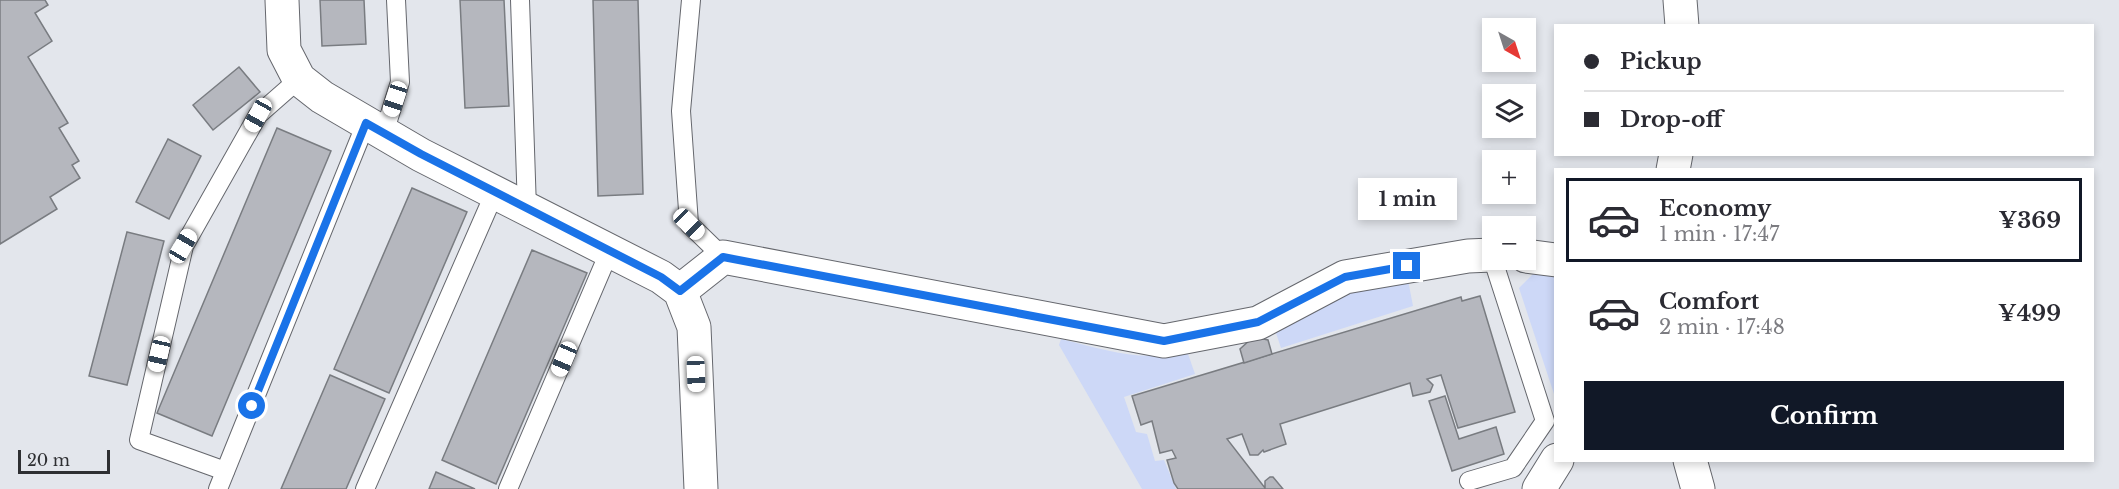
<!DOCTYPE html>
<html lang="en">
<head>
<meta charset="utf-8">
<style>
	body { margin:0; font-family:"Libre Baskerville",serif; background:#f7f7f7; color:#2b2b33; height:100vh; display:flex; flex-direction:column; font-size:22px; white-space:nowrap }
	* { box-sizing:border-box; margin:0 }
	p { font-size:20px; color:#7c7c81 }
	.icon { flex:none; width:33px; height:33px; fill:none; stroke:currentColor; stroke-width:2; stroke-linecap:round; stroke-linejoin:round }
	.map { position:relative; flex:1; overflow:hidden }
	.side { position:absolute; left:1554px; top:168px; width:540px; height:294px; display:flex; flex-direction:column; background:#fff; border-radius:0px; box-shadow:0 3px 9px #0003 }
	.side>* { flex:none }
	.top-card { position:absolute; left:1554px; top:24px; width:540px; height:132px; border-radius:0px; box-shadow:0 3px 9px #0003; display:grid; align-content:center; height:132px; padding:0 30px; background:#fff }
	.needle { width:39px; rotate:141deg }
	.controls { position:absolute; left:1482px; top:18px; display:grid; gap:12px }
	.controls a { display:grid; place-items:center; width:54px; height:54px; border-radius:0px; background:#fff; box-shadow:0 3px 9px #0003; font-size:30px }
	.scale { position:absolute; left:18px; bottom:15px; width:92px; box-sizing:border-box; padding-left:6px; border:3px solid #2e2f32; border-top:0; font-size:16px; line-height:21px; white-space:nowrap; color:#2e2f32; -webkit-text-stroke:4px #e3e6ec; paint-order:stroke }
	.end { position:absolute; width:27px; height:27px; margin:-14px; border:8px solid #1a73e8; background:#fff; box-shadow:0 0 0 3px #fff }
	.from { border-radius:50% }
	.bubble { position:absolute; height:42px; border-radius:0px; background:#fff; box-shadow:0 3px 9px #0003; font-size:20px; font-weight:700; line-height:42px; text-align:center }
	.car { position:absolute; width:18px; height:36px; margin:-18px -9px; border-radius:8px; box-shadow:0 0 4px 2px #0007; background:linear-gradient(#fff 24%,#345 0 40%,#fff 0 76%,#345 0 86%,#fff 0) }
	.top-card b { display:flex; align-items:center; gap:21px; height:57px; font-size:22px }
	.top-card b+b { border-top:2px solid #e1e1e2 }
	.top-card i { width:15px; height:15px; background:#2b2b33 }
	ul { padding:10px 0 0; list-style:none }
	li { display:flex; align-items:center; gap:18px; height:84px; margin:0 12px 9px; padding:0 18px; border:3px solid transparent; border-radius:0px }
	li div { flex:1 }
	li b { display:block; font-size:22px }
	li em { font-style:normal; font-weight:700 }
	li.selected { border-color:#111827 }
	li>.icon { width:54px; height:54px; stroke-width:1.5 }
	.action { display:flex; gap:12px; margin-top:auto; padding:12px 30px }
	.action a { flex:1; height:69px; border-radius:0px; background:#111827; color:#fff; font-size:24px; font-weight:700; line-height:69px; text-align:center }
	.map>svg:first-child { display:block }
	.green { fill:#cdd8f7 }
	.building { fill:#b5b7be; stroke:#797c81; stroke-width:1.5 }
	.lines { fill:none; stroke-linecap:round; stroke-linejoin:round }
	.service-casing { stroke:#65676d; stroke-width:20 }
	.minor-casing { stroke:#65676d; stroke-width:35 }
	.tertiary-casing { stroke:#65676d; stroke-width:35 }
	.service { stroke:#fff; stroke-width:18 }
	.minor { stroke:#fff; stroke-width:33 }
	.tertiary { stroke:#fff; stroke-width:33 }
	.route { stroke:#1a73e8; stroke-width:8 }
</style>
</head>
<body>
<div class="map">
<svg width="2119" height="489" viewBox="0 0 2119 489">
	<rect width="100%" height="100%" fill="#e3e6ec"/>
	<g class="green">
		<path d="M1534,273L1555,276V397L1519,288Z"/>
		<path d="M1408,280L1413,306L1281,348L1274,327L1364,284Z"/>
		<path d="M1061,339C1106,350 1141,363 1187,351L1195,374L1124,397L1136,432L1147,434L1155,461L1164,460L1176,489H1142L1059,345Z"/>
	</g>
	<g class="building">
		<path d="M0,0H45L48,5L35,13L52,41L28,57L68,123L59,128L79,161L72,165L80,178L50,197L57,209L0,244Z"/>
		<path d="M320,0H364L366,44L322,46Z"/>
		<path d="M460,0H504L509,106L465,108Z"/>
		<path d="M593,0H638L643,194L598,196Z"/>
		<path d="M239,67L260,92L213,130L193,105Z"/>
		<path d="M277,128L331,151L212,436L157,413Z"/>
		<path d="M168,139L201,156L169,219L136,202Z"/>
		<path d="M412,188L467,212L389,393L334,369Z"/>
		<path d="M127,232L164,241L127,385L89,376Z"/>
		<path d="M532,250L587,273L496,484L442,460Z"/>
		<path d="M1480,296L1515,412L1458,428L1441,375L1427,379L1433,385L1430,392L1413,396L1410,383L1280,424L1286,444L1264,452L1263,450L1258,455H1250L1242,434L1227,439L1265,488V481L1270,477H1273L1283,489H1178L1174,483L1167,460L1176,458L1172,450L1160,453L1152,421L1141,425L1132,396L1461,297L1462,301Z"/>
		<path d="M1259,338L1268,340L1272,354L1244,363L1240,349L1251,339Z"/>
		<path d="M330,375L385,399L346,489H281Z"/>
		<path d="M1445,396L1459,439L1496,427L1504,454L1452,471L1429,401Z"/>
		<path d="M436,472L475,489H429Z"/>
	</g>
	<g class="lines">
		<defs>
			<g id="service">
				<path d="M520,0L527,209"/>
				<path d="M691,0L681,111L689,224L723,257"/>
				<path d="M384,133L400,82L396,0"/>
				<path d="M225,471L139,440L184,246L258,115L299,79"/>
				<path d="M1469,481L1513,468L1545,421L1493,260"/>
				<path d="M218,489L366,123"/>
				<path d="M365,489L495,192"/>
				<path d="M508,489L610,250"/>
			</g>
			<g id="minor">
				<path d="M1680,0L1682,26"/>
				<path d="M1673,170L1676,154"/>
				<path d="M1526,256L1556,260"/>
				<path d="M680,291L723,257L1164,341L1258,323L1345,277L1468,256L1492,255"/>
				<path d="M1690,460L1698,489"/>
				<path d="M1539,489L1557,460"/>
			</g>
			<path id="tertiary" d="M282,0L284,50L299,79L322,97L421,155L661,277L680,291L694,327L701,489"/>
		</defs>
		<use href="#service" class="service-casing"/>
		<use href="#minor" class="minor-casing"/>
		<use href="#tertiary" class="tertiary-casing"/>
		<use href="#service" class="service"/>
		<use href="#minor" class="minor"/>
		<use href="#tertiary" class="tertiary"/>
	</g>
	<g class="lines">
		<path class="route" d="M252,406L366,123L421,154L661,277L680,291L723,257L1164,341L1258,322L1345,277L1407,266"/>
	</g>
</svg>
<div class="controls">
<a><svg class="needle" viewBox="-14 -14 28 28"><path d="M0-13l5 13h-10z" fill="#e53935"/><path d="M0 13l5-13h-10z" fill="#7c7c81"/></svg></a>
<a><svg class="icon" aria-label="layers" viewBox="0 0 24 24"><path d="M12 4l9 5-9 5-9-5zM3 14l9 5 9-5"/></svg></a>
<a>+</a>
<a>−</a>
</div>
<div class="scale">20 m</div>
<i class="end from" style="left:252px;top:406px"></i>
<i class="end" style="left:1407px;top:266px"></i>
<div class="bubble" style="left:1358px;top:178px;width:99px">1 min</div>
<i class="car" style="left:395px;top:99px;rotate:198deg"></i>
<i class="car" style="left:258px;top:115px;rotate:209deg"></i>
<i class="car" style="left:689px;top:224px;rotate:135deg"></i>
<i class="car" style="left:183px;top:246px;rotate:30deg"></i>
<i class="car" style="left:159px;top:354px;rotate:193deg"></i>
<i class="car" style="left:564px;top:359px;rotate:203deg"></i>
<i class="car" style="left:696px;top:374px;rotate:178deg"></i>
<div class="top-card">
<b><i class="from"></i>Pickup</b>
<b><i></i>Drop-off</b>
</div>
<section class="side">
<ul>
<li class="selected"><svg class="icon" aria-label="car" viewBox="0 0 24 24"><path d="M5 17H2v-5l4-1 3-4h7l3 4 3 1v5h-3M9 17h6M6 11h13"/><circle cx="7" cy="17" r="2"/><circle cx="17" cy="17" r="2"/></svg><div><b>Economy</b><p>1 min · 17:47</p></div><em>¥369</em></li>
<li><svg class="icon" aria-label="car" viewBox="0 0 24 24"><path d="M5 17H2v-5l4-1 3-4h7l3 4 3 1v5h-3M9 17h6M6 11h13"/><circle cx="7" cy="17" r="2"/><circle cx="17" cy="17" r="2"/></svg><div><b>Comfort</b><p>2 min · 17:48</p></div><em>¥499</em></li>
</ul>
<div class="action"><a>Confirm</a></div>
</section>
</div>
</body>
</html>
